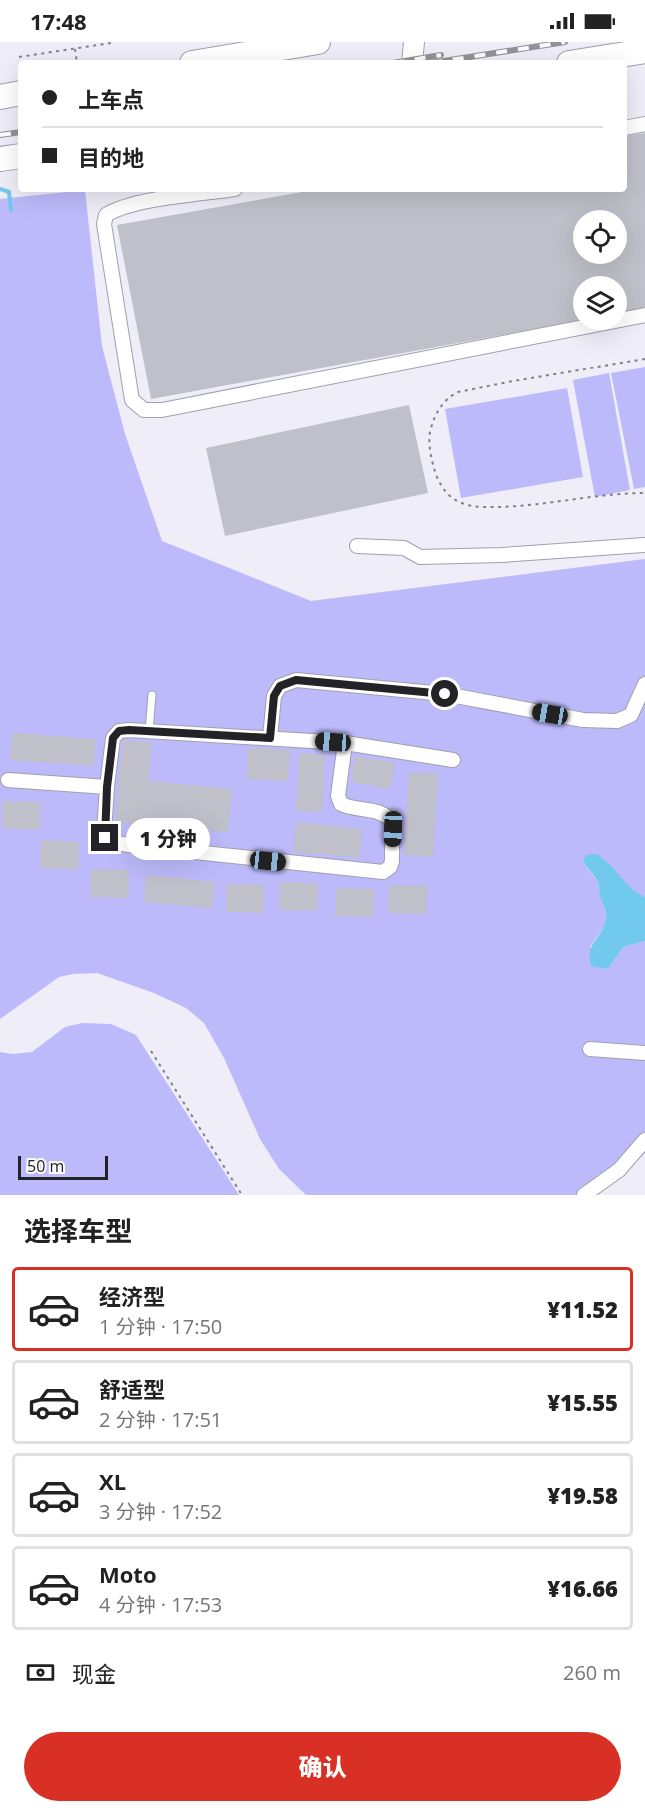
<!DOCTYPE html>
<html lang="zh">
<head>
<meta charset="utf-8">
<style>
	body { margin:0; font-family:"Open Sans","Noto Sans SC",sans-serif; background:#f6f6f6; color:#222; height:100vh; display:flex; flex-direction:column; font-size:22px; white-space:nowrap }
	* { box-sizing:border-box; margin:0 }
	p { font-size:20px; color:#767676 }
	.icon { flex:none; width:33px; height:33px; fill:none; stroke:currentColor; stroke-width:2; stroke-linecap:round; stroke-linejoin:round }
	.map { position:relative; height:1153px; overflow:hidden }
	.details { display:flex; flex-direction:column; background:#fff; flex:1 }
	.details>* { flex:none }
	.top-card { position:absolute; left:18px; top:18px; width:609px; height:132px; border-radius:6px; box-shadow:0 6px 24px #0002; display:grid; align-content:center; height:132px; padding:0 24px; background:#fff }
	.tools { position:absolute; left:573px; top:168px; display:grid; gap:12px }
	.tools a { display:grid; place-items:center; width:54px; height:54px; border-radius:50%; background:#fff; box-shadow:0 6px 24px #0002; font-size:30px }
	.scale { position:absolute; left:18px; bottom:15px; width:90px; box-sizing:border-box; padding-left:6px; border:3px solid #232327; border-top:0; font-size:16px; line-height:21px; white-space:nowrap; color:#232327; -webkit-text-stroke:4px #fcfcfe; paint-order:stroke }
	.end { position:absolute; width:27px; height:27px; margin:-14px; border:8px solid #232327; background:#fff; box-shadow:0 0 0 3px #fff }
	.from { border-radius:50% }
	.bubble { position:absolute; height:42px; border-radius:21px; background:#fff; box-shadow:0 6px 24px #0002; font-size:20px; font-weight:800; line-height:42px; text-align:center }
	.car { position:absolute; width:18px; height:36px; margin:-18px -9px; border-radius:8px; box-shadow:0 0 4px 2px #0007; background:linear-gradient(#222 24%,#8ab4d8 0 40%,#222 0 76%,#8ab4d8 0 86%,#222 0) }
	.top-card b { display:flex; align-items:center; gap:21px; height:57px; font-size:22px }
	.top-card b+b { border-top:2px solid #e0e0e0 }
	.top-card i { width:15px; height:15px; background:#222 }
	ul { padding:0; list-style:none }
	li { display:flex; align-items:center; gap:18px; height:84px; margin:0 12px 9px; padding:0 12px; border:3px solid #e0e0e0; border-radius:6px }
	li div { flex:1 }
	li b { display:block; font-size:22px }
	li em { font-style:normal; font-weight:800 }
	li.active { border-color:#d93025 }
	li>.icon { width:54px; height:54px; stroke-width:1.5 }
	h2 { padding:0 24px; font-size:27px; line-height:72px }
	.pay { display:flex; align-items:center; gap:15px; height:66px; padding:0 24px; font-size:22px }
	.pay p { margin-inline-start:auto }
	.cta { display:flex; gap:12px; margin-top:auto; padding:12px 24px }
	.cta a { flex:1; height:69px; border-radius:36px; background:#d93025; color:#fff; font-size:24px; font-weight:800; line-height:69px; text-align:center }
	.status { display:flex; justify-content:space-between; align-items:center; height:42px; padding:0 30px; background:#fff; direction:ltr }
	.status svg { height:16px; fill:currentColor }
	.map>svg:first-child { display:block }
	.green { fill:#bdbafb }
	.water { fill:#71c9ee }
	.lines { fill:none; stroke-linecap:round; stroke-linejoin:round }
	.stream { stroke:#71c9ee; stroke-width:4 }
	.building { fill:#c0c0ca; fill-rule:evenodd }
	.lane-casing { stroke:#a0a0aa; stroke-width:9 }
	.street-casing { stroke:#a0a0aa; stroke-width:16 }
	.secondary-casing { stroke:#a0a0aa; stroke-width:22 }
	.highway-casing { stroke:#a0a0aa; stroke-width:26 }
	.path { stroke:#808087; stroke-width:2; stroke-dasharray:3 4.5; stroke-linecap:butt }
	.lane { stroke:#fff; stroke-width:7 }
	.street { stroke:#fff; stroke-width:14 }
	.secondary { stroke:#fff; stroke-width:20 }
	.highway { stroke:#fff; stroke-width:24 }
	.rail-casing { stroke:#92929a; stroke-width:6 }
	.rail { stroke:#fcfcfe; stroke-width:4; stroke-dasharray:11; stroke-linecap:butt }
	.route { stroke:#232327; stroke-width:8 }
</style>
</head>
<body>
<div class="status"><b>17:48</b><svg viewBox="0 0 49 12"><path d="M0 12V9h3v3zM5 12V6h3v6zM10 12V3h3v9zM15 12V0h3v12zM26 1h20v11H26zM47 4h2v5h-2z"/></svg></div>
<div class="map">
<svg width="645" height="1153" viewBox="0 0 645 1153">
	<rect width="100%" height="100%" fill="#eeedf8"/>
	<g class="green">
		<path d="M85,148L102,304L125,392L162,499L311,559L645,517V855L633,849L623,838L583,820L598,840L600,853L605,866L607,878L602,888L590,905L608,927L623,905L645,899V1111L618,1138L594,1153H306L279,1127L260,1097L224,1016L204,981L186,966L154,951L97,931L73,932L59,935L0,977V157Z"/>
		<path d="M645,325V445L634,447L611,331Z"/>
		<path d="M609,331L630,448L595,455L573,338Z"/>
		<path d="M567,346L583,435L461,456L445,367Z"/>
		<path d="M82,981L111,982L136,993L239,1153H0V1010L13,1012L32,1010L65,985Z"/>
	</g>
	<path class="water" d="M597,812C618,826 623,844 645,855V899L623,905L608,927L591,924C585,901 599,900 605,881C609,871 603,863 600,854C599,849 599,844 598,840C594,833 588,826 583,820L586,813Z"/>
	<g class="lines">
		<path class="stream" d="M0,147L9,150L11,168"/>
	</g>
	<g class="building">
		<path d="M645,91V267L616,272V244H584V278L151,357L117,183L319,147H624V94ZM584,178H616V212H584Z"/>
		<path d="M409,363L428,451L225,494L206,406Z"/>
		<path d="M12,691L96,697L94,724L10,718Z"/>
		<path d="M123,698L152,701L148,739L232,747L228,790L115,780Z"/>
		<path d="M248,706L290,708L288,739L247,737Z"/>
		<path d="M299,711L325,713L322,770L296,768Z"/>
		<path d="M355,714L395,721L390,747L351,740Z"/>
		<path d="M409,730L438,732L433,815L404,813Z"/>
		<path d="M3,759L40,760L39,788L2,786Z"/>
		<path d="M296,780L362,787L359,816L293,810Z"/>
		<path d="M41,798L79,800L78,827L40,826Z"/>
		<path d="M91,827L129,828L128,856L90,855Z"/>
		<path d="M146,833L215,840L212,866L144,860Z"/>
		<path d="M280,840L318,841L317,869L279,868Z"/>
		<path d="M227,842L264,843L263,871L226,870Z"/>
		<path d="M389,843L427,844L426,872L388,871Z"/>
		<path d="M336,846L374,847L373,875L335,874Z"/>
	</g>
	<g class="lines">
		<defs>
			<path id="lane" d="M149,689L152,653"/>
			<g id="street">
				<path d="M624,86L645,82"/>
				<path d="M235,147C201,152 133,156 106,173L104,182L132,358L144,368H162L645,273"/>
				<path d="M357,504L404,506L420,515L502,513L644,503"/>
				<path d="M270,696L274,654L280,644L296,638L445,652L583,678L617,679L631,673L645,642"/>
				<path d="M345,701L453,718"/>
				<path d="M8,738L107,745L104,791C106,802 118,801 128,803L383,830L390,825L392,819V779C378,764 358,770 341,762L338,754L345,701L129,688L119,689L113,696L107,745"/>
				<path d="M590,1007L645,1011"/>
				<path d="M584,1153L619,1128L645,1098"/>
			</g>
			<path id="secondary" d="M412,21L414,0"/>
			<g id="highway">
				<path d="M192,21L318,0"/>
				<path d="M569,21L645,9"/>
				<path d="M0,55L21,51"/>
				<path d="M0,117L21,114"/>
			</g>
		</defs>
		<use href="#lane" class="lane-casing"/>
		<use href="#street" class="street-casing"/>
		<use href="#secondary" class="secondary-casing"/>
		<use href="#highway" class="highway-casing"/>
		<g class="path">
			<path d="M75,7L77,21"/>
			<path d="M19,15L111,1"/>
			<path d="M645,317L513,339L458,350C442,358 434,373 430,390C428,401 431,416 434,426C438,441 447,456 462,461C473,466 486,465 498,465C547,464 596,451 645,451"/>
			<path d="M151,1009L242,1153"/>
		</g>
		<use href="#lane" class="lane"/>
		<use href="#street" class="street"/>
		<use href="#secondary" class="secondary"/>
		<use href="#highway" class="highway"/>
		<defs>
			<g id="rail">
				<path d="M393,21L441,13"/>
				<path d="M431,21L565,0"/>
				<path d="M0,93L21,90"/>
			</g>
		</defs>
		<use href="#rail" class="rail-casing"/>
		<use href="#rail" class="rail"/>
	</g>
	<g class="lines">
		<path class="route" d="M105,796L107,745L113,696L119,689L129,688L270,696L274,654L280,644L296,638L445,652"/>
	</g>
</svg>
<div class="tools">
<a><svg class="icon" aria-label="locate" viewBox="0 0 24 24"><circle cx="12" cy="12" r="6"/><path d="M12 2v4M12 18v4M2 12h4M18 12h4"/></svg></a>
<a><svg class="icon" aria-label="layers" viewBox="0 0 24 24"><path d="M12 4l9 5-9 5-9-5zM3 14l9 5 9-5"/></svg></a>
</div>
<div class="scale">50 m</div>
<i class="end from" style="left:445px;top:652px"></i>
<i class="end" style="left:105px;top:796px"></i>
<div class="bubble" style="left:126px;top:776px;width:84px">1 分钟</div>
<i class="car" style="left:550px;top:672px;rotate:280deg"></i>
<i class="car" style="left:333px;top:700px;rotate:274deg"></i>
<i class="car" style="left:393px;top:787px;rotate:182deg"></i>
<i class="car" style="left:268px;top:819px;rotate:96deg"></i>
<div class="top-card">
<b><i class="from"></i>上车点</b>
<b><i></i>目的地</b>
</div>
</div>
<section class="details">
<h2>选择车型</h2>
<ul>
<li class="active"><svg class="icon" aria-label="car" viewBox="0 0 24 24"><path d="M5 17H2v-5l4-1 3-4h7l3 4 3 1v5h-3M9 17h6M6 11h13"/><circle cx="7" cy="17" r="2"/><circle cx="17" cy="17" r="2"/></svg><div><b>经济型</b><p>1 分钟 · 17:50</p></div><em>¥11.52</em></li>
<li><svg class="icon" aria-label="car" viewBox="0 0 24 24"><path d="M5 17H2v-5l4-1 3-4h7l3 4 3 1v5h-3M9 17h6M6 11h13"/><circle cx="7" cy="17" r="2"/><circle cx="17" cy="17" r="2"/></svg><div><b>舒适型</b><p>2 分钟 · 17:51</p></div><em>¥15.55</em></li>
<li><svg class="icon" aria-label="car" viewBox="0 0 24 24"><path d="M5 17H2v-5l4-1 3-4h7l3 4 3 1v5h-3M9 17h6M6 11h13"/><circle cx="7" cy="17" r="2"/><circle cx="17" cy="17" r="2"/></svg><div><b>XL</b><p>3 分钟 · 17:52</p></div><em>¥19.58</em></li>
<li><svg class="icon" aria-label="car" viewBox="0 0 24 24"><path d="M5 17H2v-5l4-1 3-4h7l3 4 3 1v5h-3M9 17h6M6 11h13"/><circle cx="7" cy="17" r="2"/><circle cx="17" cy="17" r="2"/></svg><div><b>Moto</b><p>4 分钟 · 17:53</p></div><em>¥16.66</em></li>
</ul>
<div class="pay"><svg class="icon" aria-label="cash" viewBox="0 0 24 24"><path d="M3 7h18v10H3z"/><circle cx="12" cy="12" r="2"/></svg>现金<p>260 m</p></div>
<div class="cta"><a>确认</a></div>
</section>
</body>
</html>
